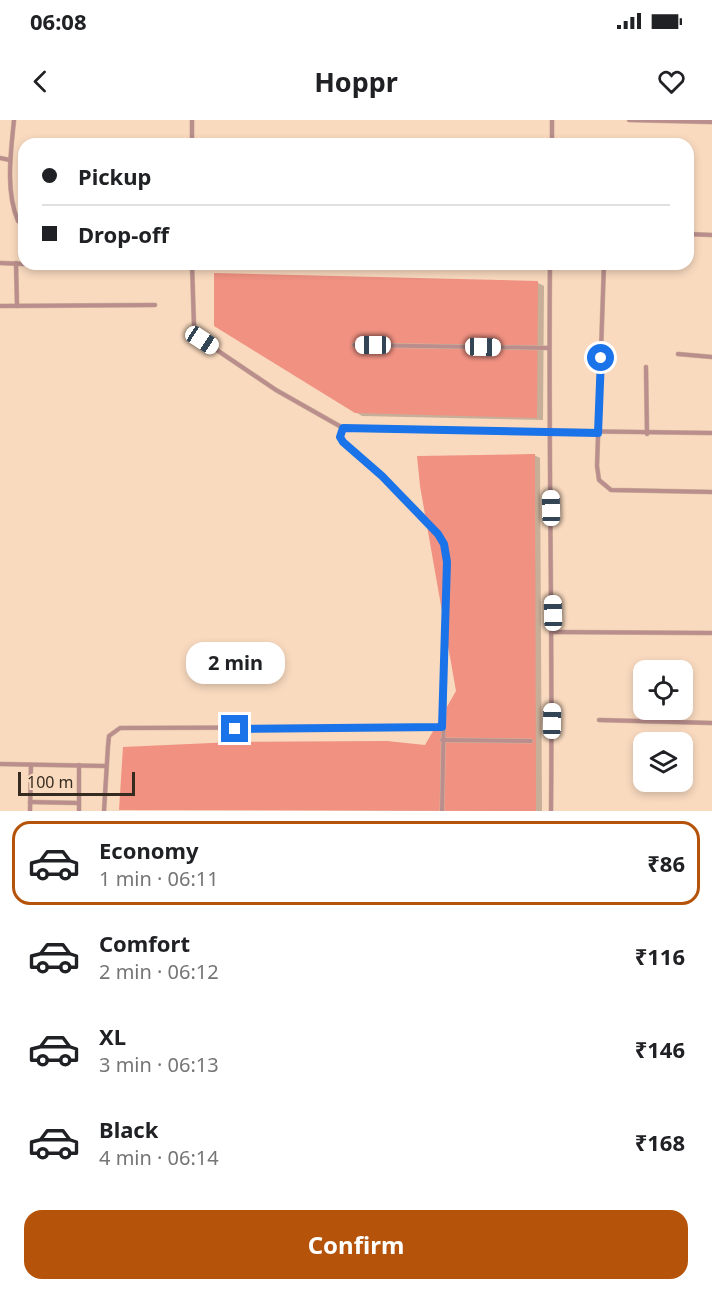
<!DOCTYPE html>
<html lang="en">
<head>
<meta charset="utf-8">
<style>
	body { margin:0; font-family:"Noto Sans",sans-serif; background:#f6f6f6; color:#202124; height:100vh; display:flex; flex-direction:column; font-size:22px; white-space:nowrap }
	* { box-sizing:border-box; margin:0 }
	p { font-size:20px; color:#757577 }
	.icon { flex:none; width:33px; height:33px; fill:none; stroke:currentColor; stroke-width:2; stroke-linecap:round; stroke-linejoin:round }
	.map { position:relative; height:691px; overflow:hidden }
	.panel { display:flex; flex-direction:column; background:#fff; flex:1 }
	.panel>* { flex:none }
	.banner { position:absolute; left:18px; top:18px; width:676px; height:132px; border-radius:18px; box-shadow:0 3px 9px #0003; display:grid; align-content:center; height:132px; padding:0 24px; background:#fff }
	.fabs { position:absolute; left:633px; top:540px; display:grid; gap:12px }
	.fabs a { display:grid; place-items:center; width:60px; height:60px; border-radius:12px; background:#fff; box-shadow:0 3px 9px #0003; font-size:30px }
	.scale { position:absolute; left:18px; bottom:15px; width:117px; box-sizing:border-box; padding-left:6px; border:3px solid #362b20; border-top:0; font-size:16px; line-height:21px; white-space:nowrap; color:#362b20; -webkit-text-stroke:4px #f9dabf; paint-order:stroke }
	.end { position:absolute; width:27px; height:27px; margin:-14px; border:8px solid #1a73e8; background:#fff; box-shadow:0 0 0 3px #fff }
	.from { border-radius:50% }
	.bubble { position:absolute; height:42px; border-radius:18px; background:#fff; box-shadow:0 3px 9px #0003; font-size:20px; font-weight:700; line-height:42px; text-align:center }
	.car { position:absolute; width:18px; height:36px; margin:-18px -9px; border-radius:8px; box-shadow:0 0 4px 2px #0007; background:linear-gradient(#fff 24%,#345 0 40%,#fff 0 76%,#345 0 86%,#fff 0) }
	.banner b { display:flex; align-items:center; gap:21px; height:57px; font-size:22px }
	.banner b+b { border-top:2px solid #e0e0e0 }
	.banner i { width:15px; height:15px; background:#202124 }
	ul { padding:10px 0 0; list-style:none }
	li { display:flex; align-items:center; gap:18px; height:84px; margin:0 12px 9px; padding:0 12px; border:3px solid transparent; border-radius:18px }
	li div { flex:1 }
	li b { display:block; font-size:22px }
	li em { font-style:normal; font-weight:700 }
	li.selected { border-color:#b45309 }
	li>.icon { width:54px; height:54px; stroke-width:1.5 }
	.cta { display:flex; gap:12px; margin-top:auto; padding:12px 24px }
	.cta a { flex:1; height:69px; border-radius:18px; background:#b45309; color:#fff; font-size:24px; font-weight:700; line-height:69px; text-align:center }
	.status { display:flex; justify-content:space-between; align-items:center; height:42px; padding:0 30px; background:#fff; direction:ltr }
	.status svg { height:16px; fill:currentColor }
	header { display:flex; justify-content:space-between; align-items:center; height:78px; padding:0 24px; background:#fff; font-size:27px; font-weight:700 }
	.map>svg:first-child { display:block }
	.shadow { fill:#0003 }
	.building { fill:#f09182 }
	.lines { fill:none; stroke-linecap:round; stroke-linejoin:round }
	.lane-casing { stroke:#d2b79f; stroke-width:5 }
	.lane { stroke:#ba8e8d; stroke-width:4 }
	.route { stroke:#1a73e8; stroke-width:8 }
</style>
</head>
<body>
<div class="status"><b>06:08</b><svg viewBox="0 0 49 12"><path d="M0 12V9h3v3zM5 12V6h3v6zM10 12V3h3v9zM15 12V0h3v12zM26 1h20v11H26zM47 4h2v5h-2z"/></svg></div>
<header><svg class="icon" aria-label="back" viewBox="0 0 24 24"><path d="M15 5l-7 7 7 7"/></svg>Hoppr<svg class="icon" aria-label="heart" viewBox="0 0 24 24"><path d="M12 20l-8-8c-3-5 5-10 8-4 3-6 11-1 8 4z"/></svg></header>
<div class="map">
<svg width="712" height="691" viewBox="0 0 712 691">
	<rect width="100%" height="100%" fill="#f9dabf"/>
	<g class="shadow">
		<path d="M216,155L538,163L544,166L543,300L362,296L215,206Z"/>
		<path d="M534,335L540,338L542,691L120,689L426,627L458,571Z"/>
	</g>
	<g class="building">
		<path d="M214,153L538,161L537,298L355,293L214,206Z"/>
		<path d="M535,334L536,691L119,690L123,627L233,622L387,621L425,625L456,571L420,366L417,336Z"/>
	</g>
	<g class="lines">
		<defs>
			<g id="lane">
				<path d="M14,0C11,31 5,71 18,101L24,104"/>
				<path d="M629,0L712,2"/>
				<path d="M192,24V0"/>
				<path d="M552,24V0"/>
				<path d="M0,38L10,40"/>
				<path d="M688,114L712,115"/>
				<path d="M0,143L24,144"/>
				<path d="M16,143L17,186"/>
				<path d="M52,144L192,146"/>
				<path d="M192,144L194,206L202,220L276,270L343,308L712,313"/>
				<path d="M550,144C548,326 553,509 551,691"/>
				<path d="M604,144L597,346L599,360L611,370L712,372"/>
				<path d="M0,186L155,185"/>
				<path d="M354,225L549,228"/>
				<path d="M678,234L712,237"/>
				<path d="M646,247L647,314"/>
				<path d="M343,308L340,317L343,322C363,338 435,402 444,424C446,429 446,436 447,442L442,691"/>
				<path d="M553,512L712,513"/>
				<path d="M599,600L712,603"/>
				<path d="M442,620L531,621"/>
				<path d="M0,644L105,646"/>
				<path d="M30,682L79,683"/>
				<path d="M30,691L31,645"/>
				<path d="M79,691V645"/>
				<path d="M104,691L108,626L109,616L120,608L442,607"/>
			</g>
		</defs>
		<use href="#lane" class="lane-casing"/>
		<use href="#lane" class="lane"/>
	</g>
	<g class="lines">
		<path class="route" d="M235,609L442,607L447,442L444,424L438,414L382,356L343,322L340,317L343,308L598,313L601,238"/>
	</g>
</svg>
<div class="fabs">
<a><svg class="icon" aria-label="locate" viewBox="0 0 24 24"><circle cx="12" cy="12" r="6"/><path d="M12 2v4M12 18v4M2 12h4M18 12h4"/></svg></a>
<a><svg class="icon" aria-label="layers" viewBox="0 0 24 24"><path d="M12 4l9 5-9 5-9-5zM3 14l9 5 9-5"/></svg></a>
</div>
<div class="scale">100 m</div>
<i class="end from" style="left:601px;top:238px"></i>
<i class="end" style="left:235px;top:609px"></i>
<div class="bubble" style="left:186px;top:522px;width:99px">2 min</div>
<i class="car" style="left:202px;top:220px;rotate:123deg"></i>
<i class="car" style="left:373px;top:225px;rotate:270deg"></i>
<i class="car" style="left:483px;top:227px;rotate:91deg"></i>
<i class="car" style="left:551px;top:388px;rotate:359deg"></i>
<i class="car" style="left:553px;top:493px;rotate:359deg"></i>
<i class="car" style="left:552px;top:601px;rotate:1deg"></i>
<div class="banner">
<b><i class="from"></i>Pickup</b>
<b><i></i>Drop-off</b>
</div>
</div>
<section class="panel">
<ul>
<li class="selected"><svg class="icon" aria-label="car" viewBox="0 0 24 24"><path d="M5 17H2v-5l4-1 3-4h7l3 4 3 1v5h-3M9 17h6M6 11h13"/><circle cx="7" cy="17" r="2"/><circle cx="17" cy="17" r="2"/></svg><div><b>Economy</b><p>1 min · 06:11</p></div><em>₹86</em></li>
<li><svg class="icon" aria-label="car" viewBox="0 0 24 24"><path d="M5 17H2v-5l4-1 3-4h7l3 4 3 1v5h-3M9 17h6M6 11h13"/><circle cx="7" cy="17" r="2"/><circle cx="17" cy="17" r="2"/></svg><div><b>Comfort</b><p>2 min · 06:12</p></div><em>₹116</em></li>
<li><svg class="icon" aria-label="car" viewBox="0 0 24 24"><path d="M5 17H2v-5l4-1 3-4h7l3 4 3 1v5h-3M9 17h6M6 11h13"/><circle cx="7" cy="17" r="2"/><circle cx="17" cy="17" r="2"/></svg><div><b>XL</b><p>3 min · 06:13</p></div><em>₹146</em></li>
<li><svg class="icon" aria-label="car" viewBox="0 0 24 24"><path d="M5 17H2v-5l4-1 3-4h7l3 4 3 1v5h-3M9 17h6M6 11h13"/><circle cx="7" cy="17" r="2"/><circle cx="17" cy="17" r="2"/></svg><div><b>Black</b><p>4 min · 06:14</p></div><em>₹168</em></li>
</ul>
<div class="cta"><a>Confirm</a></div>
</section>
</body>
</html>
